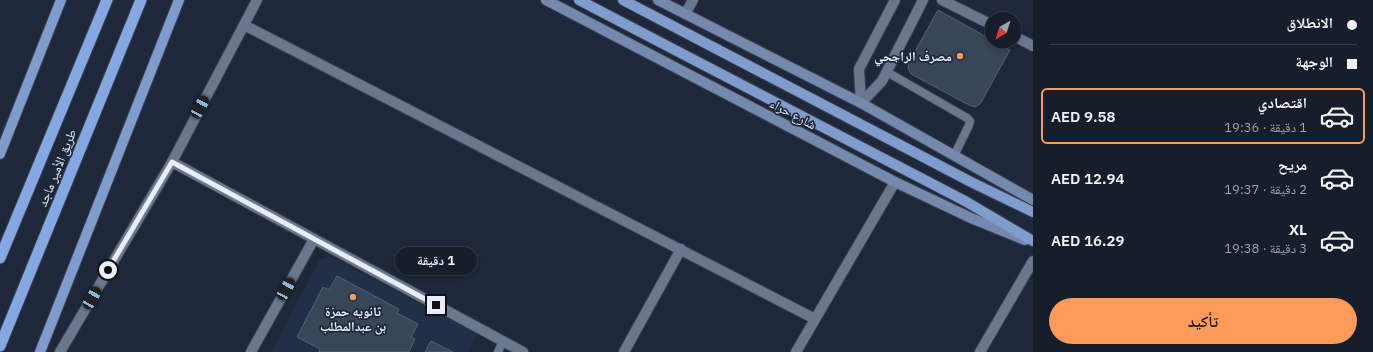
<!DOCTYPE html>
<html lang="ar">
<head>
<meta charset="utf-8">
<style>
	body { margin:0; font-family:"IBM Plex Sans","Noto Naskh Arabic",sans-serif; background:#1f2734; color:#f1f3f6; direction:rtl; height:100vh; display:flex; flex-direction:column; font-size:15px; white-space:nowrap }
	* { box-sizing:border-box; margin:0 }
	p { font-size:13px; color:#9ea2a9 }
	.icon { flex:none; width:22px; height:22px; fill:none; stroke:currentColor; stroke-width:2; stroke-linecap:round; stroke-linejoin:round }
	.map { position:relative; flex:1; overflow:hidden; direction:ltr }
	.drawer { display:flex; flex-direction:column; background:#161e2c; width:340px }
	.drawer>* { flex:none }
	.banner { display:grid; align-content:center; height:88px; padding:0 16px; background:#161e2c }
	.needle { width:26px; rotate:219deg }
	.buttons { position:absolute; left:985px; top:12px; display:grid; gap:8px }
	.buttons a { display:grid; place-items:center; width:36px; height:36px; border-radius:50%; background:#161e2c; box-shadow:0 2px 6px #0003,0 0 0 1px #353c48; font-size:20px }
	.end { position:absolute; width:18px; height:18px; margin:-9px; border:5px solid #e7eefa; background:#111; box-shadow:0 0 0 2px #111 }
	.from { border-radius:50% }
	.bubble { position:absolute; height:28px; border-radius:14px; background:#161e2c; box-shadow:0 2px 6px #0003,0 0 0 1px #353c48; font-size:13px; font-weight:600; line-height:28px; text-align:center; direction:rtl }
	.car { position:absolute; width:12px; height:24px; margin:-12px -6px; border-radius:5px; box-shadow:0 0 3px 1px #0007; background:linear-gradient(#222 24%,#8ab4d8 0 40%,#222 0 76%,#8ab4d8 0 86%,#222 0) }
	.banner b { display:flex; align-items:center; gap:14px; height:38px; font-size:15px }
	.banner b+b { border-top:1px solid #353c48 }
	.banner i { width:10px; height:10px; background:#f1f3f6 }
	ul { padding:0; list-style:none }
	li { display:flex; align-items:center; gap:12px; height:56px; margin:0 8px 6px; padding:0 8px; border:2px solid transparent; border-radius:6px }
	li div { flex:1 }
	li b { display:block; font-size:15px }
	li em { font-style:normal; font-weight:600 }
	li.on { border-color:#fe9b59 }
	li>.icon { width:36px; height:36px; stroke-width:1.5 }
	.primary-button { display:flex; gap:8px; margin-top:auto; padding:8px 16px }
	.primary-button a { flex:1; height:46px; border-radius:24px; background:#fe9b59; color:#111; font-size:16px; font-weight:600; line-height:46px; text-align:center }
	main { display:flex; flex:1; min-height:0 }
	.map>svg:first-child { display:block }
	.built { fill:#222f47 }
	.building { fill:#394558; stroke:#536074 }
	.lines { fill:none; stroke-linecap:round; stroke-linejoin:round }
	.service-casing { stroke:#384251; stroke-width:10 }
	.minor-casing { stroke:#384251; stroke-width:12 }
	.tertiary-casing { stroke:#384251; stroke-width:12 }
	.secondary-casing { stroke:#384251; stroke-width:12 }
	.primary-casing { stroke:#384251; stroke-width:12 }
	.trunk-casing { stroke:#384251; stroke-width:13 }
	.service { stroke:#6b778d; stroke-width:8 }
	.minor { stroke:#6b778d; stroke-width:10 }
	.tertiary { stroke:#6b778d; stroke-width:10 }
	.secondary { stroke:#7589ad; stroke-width:10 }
	.primary { stroke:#7f9ccd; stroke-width:10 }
	.trunk { stroke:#86a8e2; stroke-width:11 }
	.route { stroke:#e7eefa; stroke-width:5 }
	.poi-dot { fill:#fe9b59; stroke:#1e283a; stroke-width:1.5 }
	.labels { text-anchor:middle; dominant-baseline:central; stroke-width:3.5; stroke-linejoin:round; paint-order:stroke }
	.poi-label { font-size:13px; font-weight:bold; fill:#e7eefa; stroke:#1e283a; text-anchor:end }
	.street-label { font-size:13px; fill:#e7eefa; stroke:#1e283a }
</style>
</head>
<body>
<main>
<section class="drawer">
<div class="banner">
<b><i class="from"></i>الانطلاق</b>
<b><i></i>الوجهة</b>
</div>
<ul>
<li class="on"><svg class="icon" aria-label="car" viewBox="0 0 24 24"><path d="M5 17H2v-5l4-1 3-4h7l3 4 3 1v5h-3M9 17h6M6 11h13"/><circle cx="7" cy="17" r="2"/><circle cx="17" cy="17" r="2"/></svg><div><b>اقتصادي</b><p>1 دقيقة · 19:36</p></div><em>AED 9.58</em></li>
<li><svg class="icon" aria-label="car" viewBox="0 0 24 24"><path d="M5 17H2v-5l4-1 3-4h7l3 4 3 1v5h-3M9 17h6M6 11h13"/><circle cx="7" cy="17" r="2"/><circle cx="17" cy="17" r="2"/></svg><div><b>مريح</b><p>2 دقيقة · 19:37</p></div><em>AED 12.94</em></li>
<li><svg class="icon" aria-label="car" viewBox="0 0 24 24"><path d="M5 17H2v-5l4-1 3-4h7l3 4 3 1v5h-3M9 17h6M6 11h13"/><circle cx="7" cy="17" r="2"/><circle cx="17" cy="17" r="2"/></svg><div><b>XL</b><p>3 دقيقة · 19:38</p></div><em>AED 16.29</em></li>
</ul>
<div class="primary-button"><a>تأكيد</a></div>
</section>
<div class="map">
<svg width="1033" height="352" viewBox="0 0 1033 352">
	<rect width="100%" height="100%" fill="#1e283a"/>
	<path class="built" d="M329,256L477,334L468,352H271L320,259Z"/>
	<g class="building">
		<path d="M938,10L1010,50L980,104L975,107L969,105L911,74L908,69L909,62Z"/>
		<path d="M337,276L399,309L397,313L418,324L411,337L415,339L409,352H319L320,349L297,337L323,287L329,290Z"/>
		<path d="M431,341L453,352H425Z"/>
	</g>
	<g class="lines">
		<defs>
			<g id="service">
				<path d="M887,72L967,118L970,121L969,125L954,156"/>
				<path d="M498,352L503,341"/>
			</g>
			<g id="minor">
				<path d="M942,0L992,25"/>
				<path d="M685,14L693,0"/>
				<path d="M244,25L815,319"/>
				<path d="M1014,36L1033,46"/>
				<path d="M172,162L523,352"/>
				<path d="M60,352L172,162L257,0"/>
				<path d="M251,352L314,239"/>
				<path d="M624,352L681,249"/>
				<path d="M796,352L895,182"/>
				<path d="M980,352L1033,261"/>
			</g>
			<g id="tertiary">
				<path d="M861,103L882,81L923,0"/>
				<path d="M861,103L859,69L895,0"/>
			</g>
			<g id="secondary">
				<path d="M546,0L895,182L971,218L1025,240"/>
				<path d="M658,0L861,103L1033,200"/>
			</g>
			<g id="primary">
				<path d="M579,0L965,201L1033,241"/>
				<path d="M623,0L971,182L1033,212"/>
				<path d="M0,154L61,0"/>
				<path d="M40,352L179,0"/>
			</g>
			<g id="trunk">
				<path d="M0,258L107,0"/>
				<path d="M0,346L141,0"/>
			</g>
		</defs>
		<use href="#service" class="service-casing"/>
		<use href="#minor" class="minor-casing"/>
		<use href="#tertiary" class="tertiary-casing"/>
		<use href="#secondary" class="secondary-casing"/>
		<use href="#primary" class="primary-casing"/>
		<use href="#trunk" class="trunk-casing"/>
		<use href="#service" class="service"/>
		<use href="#minor" class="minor"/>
		<use href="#tertiary" class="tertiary"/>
		<use href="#secondary" class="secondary"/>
		<use href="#primary" class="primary"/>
		<use href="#trunk" class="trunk"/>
	</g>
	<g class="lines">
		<path class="route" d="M108,270L172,162L436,305"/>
	</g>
	<g class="poi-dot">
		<circle cx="960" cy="56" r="4"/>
		<circle cx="353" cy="297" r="4"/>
	</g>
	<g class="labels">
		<g class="poi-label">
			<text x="952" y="56">مصرف الراجحي</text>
			<text x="353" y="311" text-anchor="middle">ثانويه حمزة<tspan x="353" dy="15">بن عبدالمطلب</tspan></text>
		</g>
		<g class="street-label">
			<text transform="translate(793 114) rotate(28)">شارع حراء</text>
			<text transform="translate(57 168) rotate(-68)">طريق الأمير ماجد</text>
		</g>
	</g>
</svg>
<div class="buttons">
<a><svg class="needle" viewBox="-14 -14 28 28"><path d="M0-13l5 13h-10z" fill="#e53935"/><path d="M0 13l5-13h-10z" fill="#9ea2a9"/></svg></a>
</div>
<i class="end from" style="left:108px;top:270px"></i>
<i class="end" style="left:436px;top:305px"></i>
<div class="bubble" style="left:395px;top:247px;width:82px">1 دقيقة</div>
<i class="car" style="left:200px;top:107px;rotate:28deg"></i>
<i class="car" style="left:286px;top:289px;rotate:29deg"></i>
<i class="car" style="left:92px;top:298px;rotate:30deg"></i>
</div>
</main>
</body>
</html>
